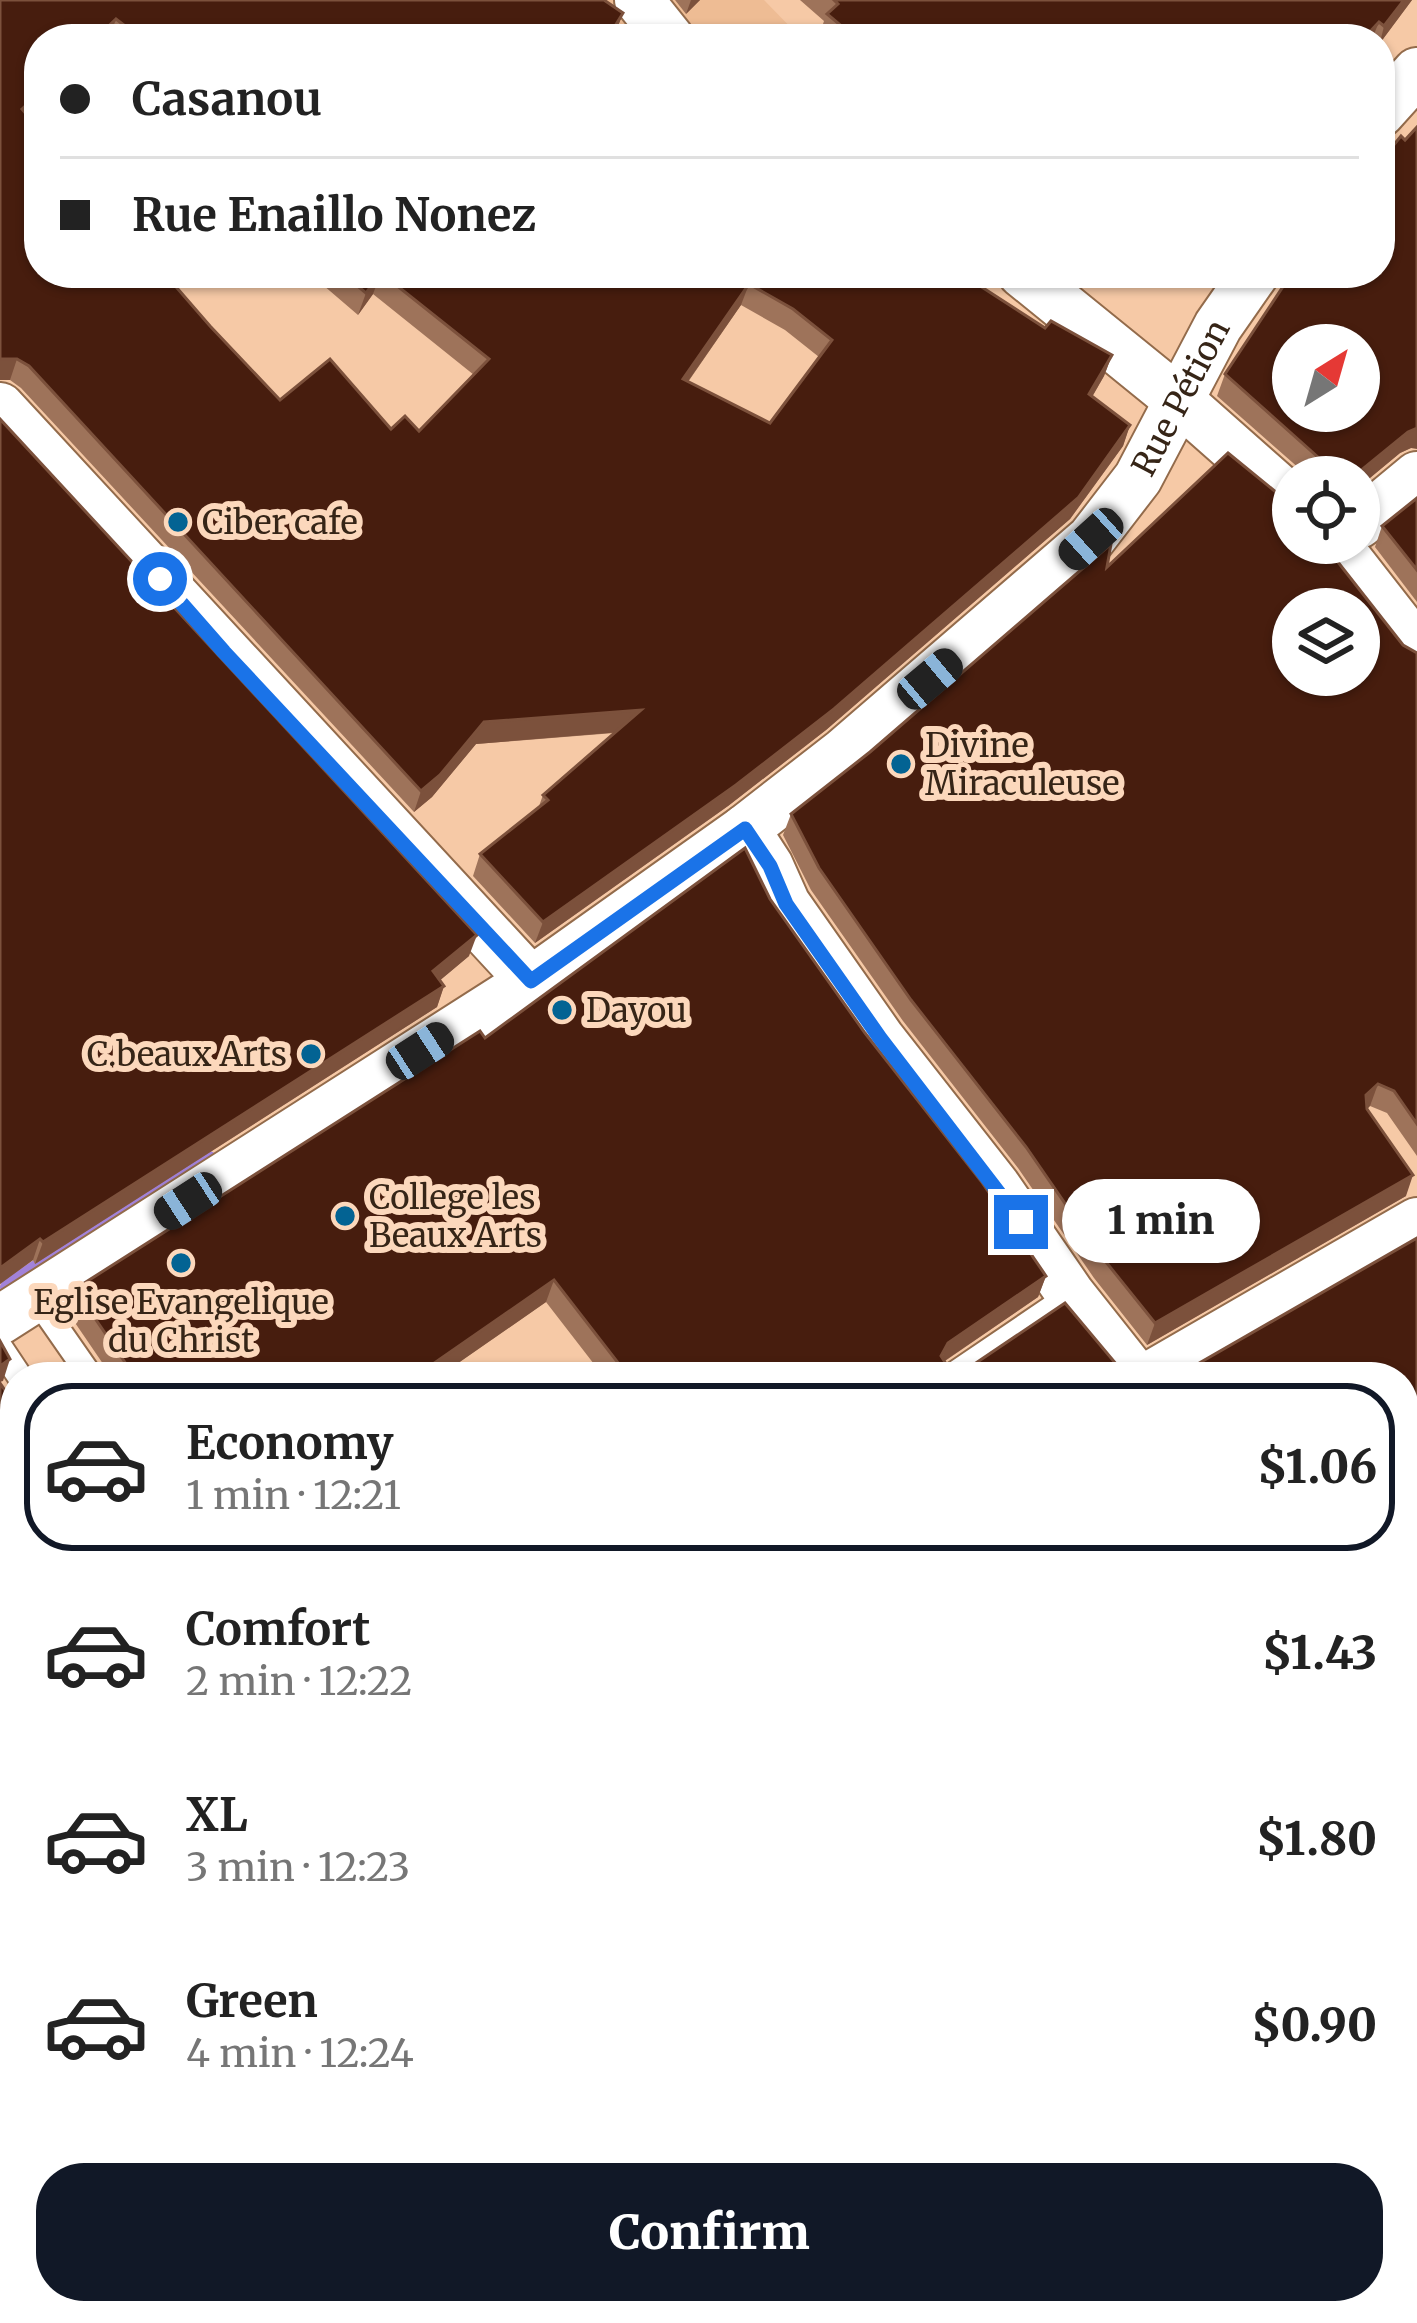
<!DOCTYPE html>
<html lang="en">
<head>
<meta charset="utf-8">
<style>
	body { margin:0; font-family:Merriweather,serif; background:#f2f2f2; color:#222; height:100vh; display:flex; flex-direction:column; font-size:45px; white-space:nowrap }
	* { box-sizing:border-box; margin:0 }
	p { font-size:39px; color:#767676 }
	.icon { flex:none; width:66px; height:66px; fill:none; stroke:currentColor; stroke-width:2; stroke-linecap:round; stroke-linejoin:round }
	.map { position:relative; flex:1; overflow:hidden }
	.sheet { position:absolute; left:0px; top:1362px; width:1419px; height:963px; display:flex; flex-direction:column; background:#fff; border-radius:48px 48px 0 0; box-shadow:0 3px 9px #0004 }
	.sheet>* { flex:none }
	.banner { position:absolute; left:24px; top:24px; width:1371px; height:264px; border-radius:48px; box-shadow:0 3px 9px #0004; display:grid; align-content:center; height:264px; padding:0 36px; background:#fff }
	.needle { width:78px; rotate:37deg }
	.controls { position:absolute; left:1272px; top:324px; display:grid; gap:24px }
	.controls a { display:grid; place-items:center; width:108px; height:108px; border-radius:50%; background:#fff; box-shadow:0 3px 9px #0004; font-size:60px }
	.end { position:absolute; width:54px; height:54px; margin:-27px; border:15px solid #1a73e8; background:#fff; box-shadow:0 0 0 6px #fff }
	.from { border-radius:50% }
	.bubble { position:absolute; height:84px; border-radius:42px; background:#fff; box-shadow:0 3px 9px #0004; font-size:39px; font-weight:800; line-height:84px; text-align:center }
	.car { position:absolute; width:36px; height:72px; margin:-36px -18px; border-radius:15px; box-shadow:0 0 9px 3px #0007; background:linear-gradient(#222 24%,#8ab4d8 0 40%,#222 0 76%,#8ab4d8 0 86%,#222 0) }
	.banner b { display:flex; align-items:center; gap:42px; height:114px; font-size:45px }
	.banner b+b { border-top:3px solid #e0e0e0 }
	.banner i { width:30px; height:30px; background:#222 }
	ul { padding:21px 0 0; list-style:none }
	li { display:flex; align-items:center; gap:36px; height:168px; margin:0 24px 18px; padding:0 12px; border:6px solid transparent; border-radius:48px }
	li div { flex:1 }
	li b { display:block; font-size:45px }
	li em { font-style:normal; font-weight:800 }
	li.on { border-color:#111827 }
	li>.icon { width:108px; height:108px; stroke-width:1.5 }
	.cta { display:flex; gap:24px; margin-top:auto; padding:24px 36px }
	.cta a { flex:1; height:138px; border-radius:48px; background:#111827; color:#fff; font-size:48px; font-weight:800; line-height:138px; text-align:center }
	.map>svg:first-child { display:block }
	.built { fill:#eebc94 }
	.lines { fill:none; stroke-linecap:round; stroke-linejoin:round }
	.stream { stroke:#a282d9; stroke-width:16 }
	.service-casing { stroke:#936b4b; stroke-width:28 }
	.minor-casing { stroke:#936b4b; stroke-width:52 }
	.service { stroke:#fff; stroke-width:24 }
	.minor { stroke:#fff; stroke-width:48 }
	.wall { fill:#9e735a; fill-rule:evenodd }
	.shaded-wall { fill:#7c513c }
	.building { fill:#471d0e; stroke:#7c513c; stroke-width:3; fill-rule:evenodd }
	.route { stroke:#1a73e8; stroke-width:15 }
	.poi-dot { fill:#036393; stroke:#fcd8bc; stroke-width:4.5 }
	.labels { text-anchor:middle; dominant-baseline:central; stroke-width:12; stroke-linejoin:round; paint-order:stroke }
	.street-label { font-size:33px; fill:#362517; stroke:#fcd8bc }
	.poi-label { font-size:33px; fill:#362517; stroke:#fcd8bc; text-anchor:start }
</style>
</head>
<body>
<div class="map">
<svg width="1417" height="2323" viewBox="0 0 1417 2323">
	<rect width="100%" height="100%" fill="#f6c9a6"/>
	<path class="built" d="M520,0H764L802,39H544Z"/>
	<g class="lines">
		<path class="stream" d="M8,1287L143,1196L209,1159"/>
		<defs>
			<g id="service">
				<path d="M36,1298L91,1377"/>
				<path d="M0,1347L20,1377"/>
				<path d="M950,1377L1071,1295"/>
			</g>
			<g id="minor">
				<path d="M639,0L670,39"/>
				<path d="M1380,113L1417,72"/>
				<path d="M1022,273L1181,402L1293,501"/>
				<path d="M0,407L531,981"/>
				<path d="M1359,524L1417,476"/>
				<path d="M1335,543L1417,648"/>
				<path d="M745,829L769,866L786,904L880,1038L996,1186L1071,1295L1136,1377"/>
				<path id="s1" d="M0,1320L531,981L745,829L844,752L1091,539L1138,478L1218,326L1255,273"/>
				<path d="M1148,1377L1417,1222"/>
				<path d="M1404,1719L1417,1736"/>
				<path d="M1404,2213L1417,2200"/>
				<path d="M0,2277L15,2306"/>
				<path d="M506,2310L514,2323"/>
				<path d="M1085,2310L1100,2323"/>
				<path d="M1293,2323L1306,2310"/>
			</g>
		</defs>
		<use href="#service" class="service-casing"/>
		<use href="#minor" class="minor-casing"/>
		<use href="#service" class="service"/>
		<use href="#minor" class="minor"/>
	</g>
	<g class="wall">
		<path d="M0,0L623,13L613,39H39V107L28,117L210,326L280,400L391,429L419,431L474,375L373,294L358,315L309,273H960L1045,328L1112,355L1104,376L1092,397L1130,425L1123,446L1070,519L826,730L728,806L535,943L473,876L480,854L538,809L543,795L614,733L476,744L432,797L414,812L21,388L10,380H0ZM741,305L785,330L819,357L770,423L688,382Z"/>
		<path d="M675,0H700L686,14Z"/>
		<path d="M800,0H1412L1380,43V39H822L819,36L824,21Z"/>
		<path d="M1405,140L1411,448L1400,453L1359,487V477H1309L1217,396L1225,374L1380,273Z"/>
		<path d="M0,419L469,956L440,980L444,986L437,1007L35,1264L33,1260L0,1284Z"/>
		<path d="M1417,498V602L1375,547L1382,526Z"/>
		<path d="M1107,567L1403,645L1417,653V1156L1387,1113L1370,1106L1367,1109L1406,1196L1147,1345L1094,1278L1018,1168L903,1021L811,890L783,835L791,814Z"/>
		<path d="M770,899L865,1033L1046,1276L1038,1297L945,1361L950,1370L1122,1374L1127,1377H604L546,1302L438,1377H112L67,1311L75,1289L485,1038Z"/>
		<path d="M0,1383L15,1405V1610L0,1587Z"/>
		<path d="M373,2310H495L504,2323H383Z"/>
		<path d="M537,2310H1074L1093,2323H570L564,2317L556,2323H542Z"/>
	</g>
	<g class="shaded-wall">
		<path d="M691,0H700L686,14Z"/>
		<path d="M1404,0H1412L1380,43L1384,26Z"/>
		<path d="M623,13L615,34L612,39H607Z"/>
		<path d="M116,19L109,39H95Z"/>
		<path d="M1379,22L1372,39H1363Z"/>
		<path d="M39,93V107L14,130L22,109Z"/>
		<path d="M381,273L373,294L358,315L366,293Z"/>
		<path d="M749,284L741,305L675,400L683,379Z"/>
		<path d="M1112,355L1104,376L1081,416L1089,394Z"/>
		<path d="M3,358L17,359L10,380H0V359Z"/>
		<path d="M1130,425L1123,446L1070,519L826,730L728,806L535,943L543,922Z"/>
		<path d="M1417,428V449L1411,448L1400,453L1359,487V477H1353L1408,432Z"/>
		<path d="M641,710L633,731L476,744L432,797L414,812L421,791L484,722Z"/>
		<path d="M477,935L469,956L425,993L433,971Z"/>
		<path d="M444,986L437,1007L35,1264L43,1242Z"/>
		<path d="M1378,1084L1370,1106L1358,1116L1366,1095Z"/>
		<path d="M1413,1175L1406,1196L1147,1345L1155,1323Z"/>
		<path d="M40,1239L33,1260L0,1284V1268Z"/>
		<path d="M1046,1276L1038,1297L940,1364L934,1377L948,1343Z"/>
		<path d="M554,1280L546,1302L438,1377H421L423,1371Z"/>
		<path d="M10,1359L3,1381L0,1382V1366Z"/>
		<path d="M1407,1670L1417,1671L1416,1693L1404,1692V1671Z"/>
		<path d="M1417,2144V2157L1404,2171V2158Z"/>
		<path d="M318,2310H339L321,2323H300Z"/>
		<path d="M553,2310H567L564,2317L556,2323H544L547,2314Z"/>
		<path d="M1262,2310H1270L1262,2323H1250Z"/>
	</g>
	<g class="building">
		<path d="M0,0H604L623,13L607,39H142L116,19L95,39H39V93L22,109L39,129V273H164L210,326L280,400L330,359L391,429L405,416L419,431L489,359L381,273H960L1045,328L1051,321L1112,355L1089,394L1130,425L1078,498L834,709L736,785L543,922L480,854L548,800L543,795L641,710L484,722L440,775L421,791L29,366L17,359H0ZM749,284L793,309L832,340L770,423L683,379Z"/>
		<path d="M834,0H1404L1384,26L1379,22L1363,39H857L827,14L838,4Z"/>
		<path d="M1417,127V428L1408,432L1353,477H1328L1327,469L1320,459L1225,374L1292,273H1380V162L1401,136L1405,140ZM1293,345H1359V411H1293Z"/>
		<path d="M342,273H381L366,293Z"/>
		<path d="M0,419L477,935L433,971L444,986L43,1242L40,1239L0,1268Z"/>
		<path d="M1228,453L1293,506V543H1323L1403,645L1417,653V1124L1394,1091L1378,1084L1366,1095L1367,1109L1413,1175L1155,1323L1102,1257L1026,1147L911,1000L819,868L791,814L870,752L1111,544L1107,567ZM1293,609H1359V675H1293Z"/>
		<path d="M1417,498V570L1382,526Z"/>
		<path d="M745,848L770,899L865,1033L981,1181L1046,1276L948,1343L941,1356L950,1370L967,1369L1065,1303L1127,1377H629L554,1280L423,1371L427,1377H135L75,1289L480,1031L485,1038Z"/>
		<path d="M1417,1238V1671H1404V1377H1175Z"/>
		<path d="M0,1341L10,1359L0,1366Z"/>
		<path d="M0,1383L15,1405V1576L0,1554Z"/>
		<path d="M1404,1731L1413,1740L1417,1741V2144L1404,2158Z"/>
		<path d="M0,2300L8,2308L16,2323H0Z"/>
		<path d="M156,2310H170L177,2323H136Z"/>
		<path d="M224,2310H318L300,2323H206Z"/>
		<path d="M397,2310H495L504,2323H408Z"/>
		<path d="M585,2310H1074L1093,2323H596Z"/>
		<path d="M1134,2310H1262L1250,2323H1126Z"/>
		<path d="M1338,2310H1389L1401,2323H1319Z"/>
	</g>
	<g class="lines">
		<path class="route" d="M160,579L224,652L531,981L745,829L770,866L786,904L880,1038L1021,1222"/>
	</g>
	<g class="poi-dot">
		<circle cx="178" cy="522" r="12"/>
		<circle cx="901" cy="764" r="12"/>
		<circle cx="562" cy="1010" r="12"/>
		<circle cx="311" cy="1054" r="12"/>
		<circle cx="345" cy="1216" r="12"/>
		<circle cx="181" cy="1263" r="12"/>
	</g>
	<g class="labels">
		<g class="street-label">
			<text stroke="none"><textPath href="#s1" startOffset="1512">Rue Pétion</textPath></text>
		</g>
		<g class="poi-label">
			<text x="202" y="522">Ciber cafe</text>
			<text x="925" y="745">Divine<tspan x="925" dy="38">Miraculeuse</tspan></text>
			<text x="586" y="1010">Dayou</text>
			<text x="287" y="1054" text-anchor="end">C.beaux Arts</text>
			<text x="369" y="1197">College les<tspan x="369" dy="38">Beaux Arts</tspan></text>
			<text x="181" y="1302" text-anchor="middle">Eglise Evangelique<tspan x="181" dy="38">du Christ</tspan></text>
		</g>
	</g>
</svg>
<div class="controls">
<a><svg class="needle" viewBox="-14 -14 28 28"><path d="M0-13l5 13h-10z" fill="#e53935"/><path d="M0 13l5-13h-10z" fill="#767676"/></svg></a>
<a><svg class="icon" aria-label="locate" viewBox="0 0 24 24"><circle cx="12" cy="12" r="6"/><path d="M12 2v4M12 18v4M2 12h4M18 12h4"/></svg></a>
<a><svg class="icon" aria-label="layers" viewBox="0 0 24 24"><path d="M12 4l9 5-9 5-9-5zM3 14l9 5 9-5"/></svg></a>
</div>
<i class="end from" style="left:160px;top:579px"></i>
<i class="end" style="left:1021px;top:1222px"></i>
<div class="bubble" style="left:1062px;top:1179px;width:198px">1 min</div>
<i class="car" style="left:1091px;top:539px;rotate:228deg"></i>
<i class="car" style="left:930px;top:679px;rotate:50deg"></i>
<i class="car" style="left:420px;top:1051px;rotate:57deg"></i>
<i class="car" style="left:188px;top:1201px;rotate:237deg"></i>
<div class="banner">
<b><i class="from"></i>Casanou</b>
<b><i></i>Rue Enaillo Nonez</b>
</div>
<section class="sheet">
<ul>
<li class="on"><svg class="icon" aria-label="car" viewBox="0 0 24 24"><path d="M5 17H2v-5l4-1 3-4h7l3 4 3 1v5h-3M9 17h6M6 11h13"/><circle cx="7" cy="17" r="2"/><circle cx="17" cy="17" r="2"/></svg><div><b>Economy</b><p>1 min · 12:21</p></div><em>$1.06</em></li>
<li><svg class="icon" aria-label="car" viewBox="0 0 24 24"><path d="M5 17H2v-5l4-1 3-4h7l3 4 3 1v5h-3M9 17h6M6 11h13"/><circle cx="7" cy="17" r="2"/><circle cx="17" cy="17" r="2"/></svg><div><b>Comfort</b><p>2 min · 12:22</p></div><em>$1.43</em></li>
<li><svg class="icon" aria-label="car" viewBox="0 0 24 24"><path d="M5 17H2v-5l4-1 3-4h7l3 4 3 1v5h-3M9 17h6M6 11h13"/><circle cx="7" cy="17" r="2"/><circle cx="17" cy="17" r="2"/></svg><div><b>XL</b><p>3 min · 12:23</p></div><em>$1.80</em></li>
<li><svg class="icon" aria-label="car" viewBox="0 0 24 24"><path d="M5 17H2v-5l4-1 3-4h7l3 4 3 1v5h-3M9 17h6M6 11h13"/><circle cx="7" cy="17" r="2"/><circle cx="17" cy="17" r="2"/></svg><div><b>Green</b><p>4 min · 12:24</p></div><em>$0.90</em></li>
</ul>
<div class="cta"><a>Confirm</a></div>
</section>
</div>
</body>
</html>
